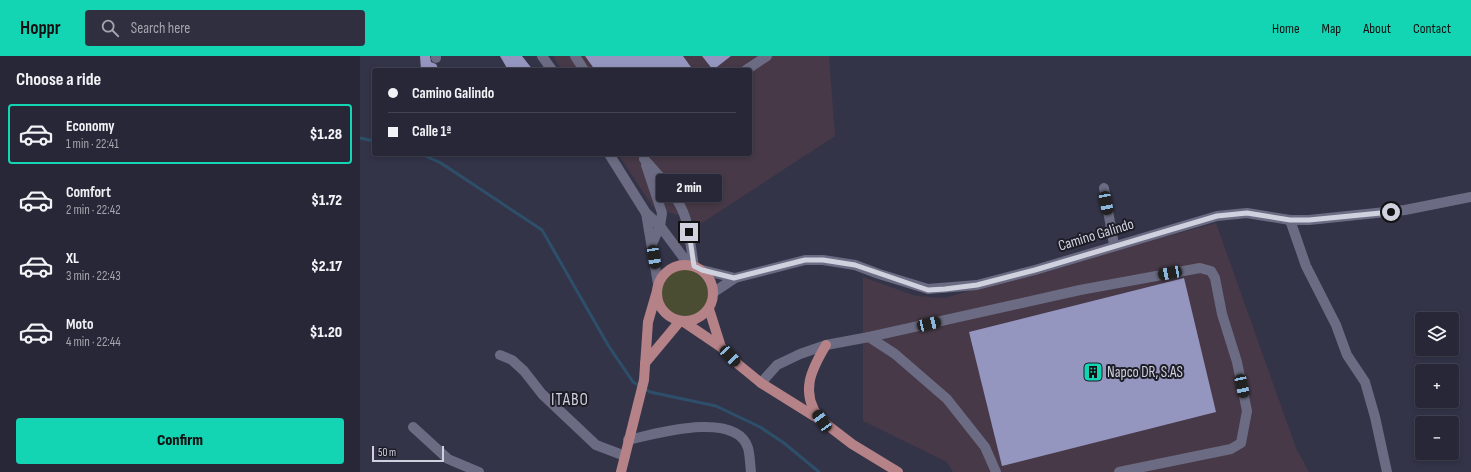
<!DOCTYPE html>
<html lang="en">
<head>
<meta charset="utf-8">
<style>
	body { margin:0; font-family:"Sofia Sans Condensed",sans-serif; background:#2f2f3f; color:#f1f3f6; height:100vh; display:flex; flex-direction:column; font-size:15px; white-space:nowrap }
	* { box-sizing:border-box; margin:0 }
	p { font-size:13px; color:#a4a5ad }
	.icon { flex:none; width:22px; height:22px; fill:none; stroke:currentColor; stroke-width:2; stroke-linecap:round; stroke-linejoin:round }
	.map { position:relative; flex:1; overflow:hidden }
	.drawer { display:flex; flex-direction:column; background:#272737; width:360px }
	.drawer>* { flex:none }
	.banner { position:absolute; left:12px; top:12px; width:380px; height:88px; border-radius:4px; box-shadow:0 2px 6px #0003,0 0 0 1px #434452; display:grid; align-content:center; height:88px; padding:0 16px; background:#272737 }
	.controls { position:absolute; left:1055px; top:256px; display:grid; gap:8px }
	.controls a { display:grid; place-items:center; width:44px; height:44px; border-radius:4px; background:#272737; box-shadow:0 2px 6px #0003,0 0 0 1px #434452; font-size:20px }
	.scale { position:absolute; left:12px; bottom:10px; width:72px; box-sizing:border-box; padding-left:4px; border:2px solid #d0d1df; border-top:0; font-size:11px; line-height:14px; white-space:nowrap; color:#d0d1df; -webkit-text-stroke:3px #1c1d26; paint-order:stroke }
	.end { position:absolute; width:18px; height:18px; margin:-9px; border:5px solid #d0d1df; background:#111; box-shadow:0 0 0 2px #111 }
	.from { border-radius:50% }
	.bubble { position:absolute; height:28px; border-radius:4px; background:#272737; box-shadow:0 2px 6px #0003,0 0 0 1px #434452; font-size:13px; font-weight:800; line-height:28px; text-align:center }
	.car { position:absolute; width:12px; height:24px; margin:-12px -6px; border-radius:5px; box-shadow:0 0 3px 1px #0007; background:linear-gradient(#222 24%,#8ab4d8 0 40%,#222 0 76%,#8ab4d8 0 86%,#222 0) }
	.banner b { display:flex; align-items:center; gap:14px; height:38px; font-size:15px }
	.banner b+b { border-top:1px solid #434452 }
	.banner i { width:10px; height:10px; background:#f1f3f6 }
	ul { padding:0; list-style:none }
	li { display:flex; align-items:center; gap:12px; height:60px; margin:0 8px 6px; padding:0 8px; border:2px solid transparent; border-radius:4px }
	li div { flex:1 }
	li b { display:block; font-size:15px }
	li em { font-style:normal; font-weight:800 }
	li.selected { border-color:#13d5b3 }
	li>.icon { width:36px; height:36px; stroke-width:1.5 }
	h2 { padding:0 16px; font-size:18px; line-height:48px }
	.cta { display:flex; gap:8px; margin-top:auto; padding:8px 16px }
	.cta a { flex:1; height:46px; border-radius:4px; background:#13d5b3; color:#111; font-size:16px; font-weight:800; line-height:46px; text-align:center }
	header { display:flex; align-items:center; gap:24px; box-sizing:border-box; height:56px; padding:0 20px; background:#13d5b3; color:#111 }
	header strong { font-size:19px }
	nav { display:flex; gap:22px; margin-inline-start:auto; font-size:14px }
	.search { width:280px; height:36px; background:#2f2f3f; display:flex; align-items:center; gap:10px; box-sizing:border-box; padding:0 14px; border-radius:4px; color:#a4a5ad; font-size:15px }
	main { display:flex; flex:1; min-height:0 }
	.map>svg:first-child { display:block }
	.industrial { fill:#473947 }
	.green { fill:#4a4d31 }
	.lines { fill:none; stroke-linecap:round; stroke-linejoin:round }
	.stream { stroke:#2d4f6a; stroke-width:3 }
	.building { fill:#9596c0 }
	.minor { stroke:#6b6c83; stroke-width:10 }
	.major { stroke:#b58287; stroke-width:10 }
	.route { stroke:#d0d1df; stroke-width:5 }
	.labels { text-anchor:middle; dominant-baseline:central; stroke-width:4; stroke-linejoin:round; paint-order:stroke }
	.street-label { font-size:15px; fill:#d0d1df; stroke:#1c1d26 }
	.poi-label { font-size:15px; fill:#d0d1df; stroke:#1c1d26; text-anchor:start }
	.quarter-label { font-size:17px; letter-spacing:1px; fill:#d0d1df; stroke:#1c1d26 }
</style>
</head>
<body>
<header>
<strong>Hoppr</strong>
<div class="search"><svg class="icon" aria-label="search" viewBox="0 0 24 24"><circle cx="10" cy="10" r="6"/><path d="M15 15l6 6"/></svg>Search here</div>
<nav><a>Home</a><a>Map</a><a>About</a><a>Contact</a></nav>
</header>
<main>
<section class="drawer">
<h2>Choose a ride</h2>
<ul>
<li class="selected"><svg class="icon" aria-label="car" viewBox="0 0 24 24"><path d="M5 17H2v-5l4-1 3-4h7l3 4 3 1v5h-3M9 17h6M6 11h13"/><circle cx="7" cy="17" r="2"/><circle cx="17" cy="17" r="2"/></svg><div><b>Economy</b><p>1 min · 22:41</p></div><em>$1.28</em></li>
<li><svg class="icon" aria-label="car" viewBox="0 0 24 24"><path d="M5 17H2v-5l4-1 3-4h7l3 4 3 1v5h-3M9 17h6M6 11h13"/><circle cx="7" cy="17" r="2"/><circle cx="17" cy="17" r="2"/></svg><div><b>Comfort</b><p>2 min · 22:42</p></div><em>$1.72</em></li>
<li><svg class="icon" aria-label="car" viewBox="0 0 24 24"><path d="M5 17H2v-5l4-1 3-4h7l3 4 3 1v5h-3M9 17h6M6 11h13"/><circle cx="7" cy="17" r="2"/><circle cx="17" cy="17" r="2"/></svg><div><b>XL</b><p>3 min · 22:43</p></div><em>$2.17</em></li>
<li><svg class="icon" aria-label="car" viewBox="0 0 24 24"><path d="M5 17H2v-5l4-1 3-4h7l3 4 3 1v5h-3M9 17h6M6 11h13"/><circle cx="7" cy="17" r="2"/><circle cx="17" cy="17" r="2"/></svg><div><b>Moto</b><p>4 min · 22:44</p></div><em>$1.20</em></li>
</ul>
<div class="cta"><a>Confirm</a></div>
</section>
<div class="map">
<svg width="1111" height="416" viewBox="0 0 1111 416">
	<rect width="100%" height="100%" fill="#343449"/>
	<g class="industrial">
		<path d="M193,0H469L475,80L342,167L293,151L258,98H390V14H202Z"/>
		<path d="M856,167L936,392L949,416H593L587,406L503,365V221L556,240L584,242Z"/>
	</g>
	<circle class="green" cx="325" cy="237" r="25"/>
	<g class="lines">
		<g class="stream">
			<path d="M0,82L14,85"/>
			<path d="M61,98L81,107L182,174L248,289L273,326L290,336L356,350L400,371L424,387L459,416"/>
		</g>
	</g>
	<g class="building">
		<path d="M60,0H70L71,6L76,8L79,14H61Z"/>
		<path d="M140,0H162L173,14H148Z"/>
		<path d="M225,0H323L333,14H235Z"/>
		<path d="M342,0H371L353,14Z"/>
		<path d="M824,222L856,356L642,410L609,276Z"/>
	</g>
	<g class="lines">
		<g class="minor">
			<path d="M76,0V2"/>
			<path d="M182,0L192,14"/>
			<path d="M215,0L224,14"/>
			<path d="M386,14L407,0"/>
			<path d="M249,98L286,157L300,170L329,209"/>
			<path d="M284,103C300,121 319,140 326,164C330,179 331,194 334,210"/>
			<path d="M286,109L302,157L300,170L292,188"/>
			<path d="M744,132L754,189"/>
			<path d="M286,157L298,228"/>
			<path d="M930,164L946,210L976,269L987,299L1005,326L1015,361L1027,416"/>
			<path d="M342,214L375,222"/>
			<path d="M354,236L375,222L445,204H463L495,209L519,218L568,233L617,229L675,214L857,160L887,157L930,164H949L1045,154L1111,141"/>
			<path d="M509,281L535,298L587,343L625,391L636,416"/>
			<path d="M140,299L152,304L164,315L182,338L236,389L265,400"/>
			<path d="M401,327L417,309L440,298L466,289L509,281L720,234L840,212L851,215L855,222L862,258L877,306L887,355L881,387L871,393L759,416"/>
			<path d="M53,371L88,403L119,416"/>
			<path d="M268,384C295,378 376,354 388,392C390,399 390,408 391,416"/>
		</g>
		<g class="major">
			<circle cx="325" cy="237" r="28"/>
			<path d="M349,253L361,291"/>
			<path d="M324,266L361,291L379,309L401,327L462,365L492,388L538,416"/>
			<path d="M285,307L320,265"/>
			<path d="M459,362C440,336 451,314 466,289"/>
			<path d="M261,416L284,324L288,266L297,235"/>
		</g>
	</g>
	<g class="lines">
		<path class="route" d="M329,176L334,210L342,214L374,222L445,204H463L495,209L568,234L585,233L617,229L675,214L857,160L887,157L930,164H949L1031,156"/>
	</g>
	<defs>
		<symbol id="building-square" viewBox="-11 -11 22 22"><rect x="-9" y="-9" width="18" height="18" rx="4" fill="#13d5b3" stroke="#1c1d26"/><path d="M-4-6H4V6H1V3H-1V6H-4ZM-2.5-4.3h1.7v1.8h-1.7ZM.8-4.3h1.7v1.8H.8ZM-2.5-1h1.7V.8h-1.7ZM.8-1h1.7V.8H.8Z" fill="#111"/></symbol>
	</defs>
	<g fill-rule="evenodd">
		<use href="#building-square" x="722" y="305" width="22" height="22"/>
	</g>
	<g class="labels">
		<g class="street-label">
			<text transform="translate(736 179) rotate(-17)">Camino Galindo</text>
		</g>
		<g class="poi-label">
			<text x="747" y="316">Napco DR, S.AS</text>
		</g>
		<g class="quarter-label">
			<text x="210" y="344">ITABO</text>
		</g>
	</g>
</svg>
<div class="controls">
<a><svg class="icon" aria-label="layers" viewBox="0 0 24 24"><path d="M12 4l9 5-9 5-9-5zM3 14l9 5 9-5"/></svg></a>
<a>+</a>
<a>−</a>
</div>
<div class="scale">50 m</div>
<i class="end from" style="left:1031px;top:156px"></i>
<i class="end" style="left:329px;top:176px"></i>
<div class="bubble" style="left:296px;top:118px;width:66px">2 min</div>
<i class="car" style="left:746px;top:147px;rotate:169deg"></i>
<i class="car" style="left:294px;top:201px;rotate:171deg"></i>
<i class="car" style="left:810px;top:217px;rotate:259deg"></i>
<i class="car" style="left:569px;top:268px;rotate:77deg"></i>
<i class="car" style="left:370px;top:300px;rotate:137deg"></i>
<i class="car" style="left:882px;top:330px;rotate:168deg"></i>
<i class="car" style="left:462px;top:365px;rotate:325deg"></i>
<div class="banner">
<b><i class="from"></i>Camino Galindo</b>
<b><i></i>Calle 1ª</b>
</div>
</div>
</main>
</body>
</html>
